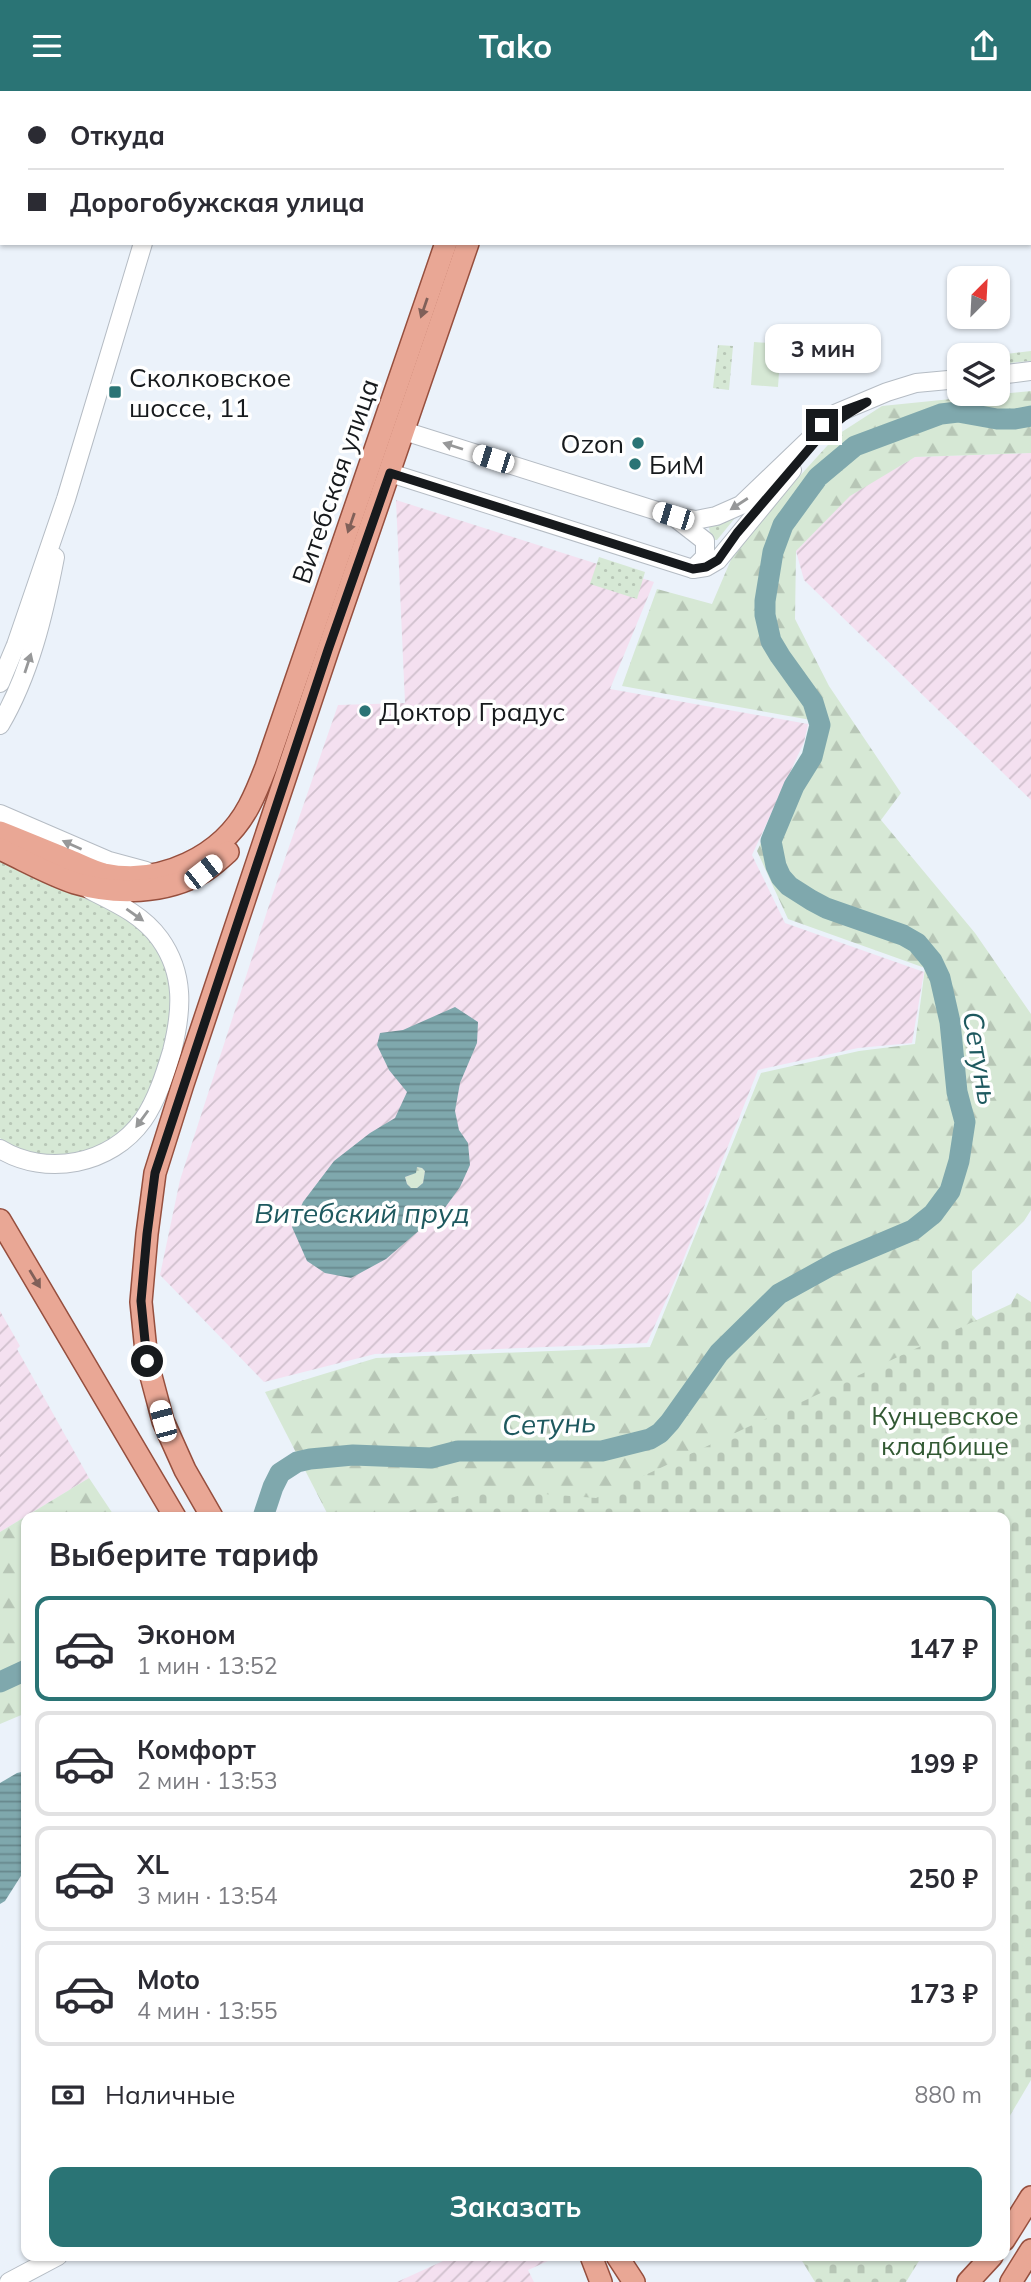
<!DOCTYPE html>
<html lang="ru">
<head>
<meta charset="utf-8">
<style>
	body { margin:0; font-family:Mulish,sans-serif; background:#f2f2f3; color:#2b2b33; height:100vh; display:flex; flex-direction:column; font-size:26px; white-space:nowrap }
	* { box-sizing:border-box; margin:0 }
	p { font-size:23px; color:#7c7c81 }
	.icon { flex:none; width:38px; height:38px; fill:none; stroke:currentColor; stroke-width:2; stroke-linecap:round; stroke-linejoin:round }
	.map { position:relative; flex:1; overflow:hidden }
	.sheet { position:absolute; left:21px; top:1421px; width:989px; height:749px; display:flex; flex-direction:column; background:#fff; border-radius:14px; box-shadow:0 2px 5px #0004 }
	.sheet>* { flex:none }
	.banner { position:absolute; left:0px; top:0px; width:1032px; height:154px; box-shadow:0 2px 5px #0004; display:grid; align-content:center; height:154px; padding:0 28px; background:#fff }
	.needle { width:46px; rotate:24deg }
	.buttons { position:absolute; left:947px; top:175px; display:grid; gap:14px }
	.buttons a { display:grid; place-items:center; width:63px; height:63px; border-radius:14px; background:#fff; box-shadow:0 2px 5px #0004; font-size:35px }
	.end { position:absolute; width:32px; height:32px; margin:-16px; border:9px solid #171a1d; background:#fff; box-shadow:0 0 0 4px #fff }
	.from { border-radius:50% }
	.bubble { position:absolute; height:49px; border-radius:14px; background:#fff; box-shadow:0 2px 5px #0004; font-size:23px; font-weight:700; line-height:49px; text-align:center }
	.car { position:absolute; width:21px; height:42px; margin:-21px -10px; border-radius:9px; box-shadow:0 0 5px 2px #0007; background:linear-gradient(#fff 24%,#345 0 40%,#fff 0 76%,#345 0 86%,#fff 0) }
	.banner b { display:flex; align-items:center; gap:24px; height:66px; font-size:26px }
	.banner b+b { border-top:2px solid #e1e1e2 }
	.banner i { width:18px; height:18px; background:#2b2b33 }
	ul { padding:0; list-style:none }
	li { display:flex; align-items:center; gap:21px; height:105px; margin:0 14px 10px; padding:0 14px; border:4px solid #e1e1e2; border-radius:14px }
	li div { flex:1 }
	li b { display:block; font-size:26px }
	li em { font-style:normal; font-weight:700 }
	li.current { border-color:#2a7475 }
	li>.icon { width:63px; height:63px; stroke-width:1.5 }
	h2 { padding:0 28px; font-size:32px; line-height:84px }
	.pay { display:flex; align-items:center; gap:18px; height:77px; padding:0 28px; font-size:26px }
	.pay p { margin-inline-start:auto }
	.primary-button { display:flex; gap:14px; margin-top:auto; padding:14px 28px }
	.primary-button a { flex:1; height:80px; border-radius:14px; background:#2a7475; color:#fff; font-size:28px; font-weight:700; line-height:80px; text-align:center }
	header { display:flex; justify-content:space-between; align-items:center; height:91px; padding:0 28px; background:#2a7475; color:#fff; font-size:32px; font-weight:700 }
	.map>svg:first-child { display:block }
	.industrial { fill:url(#industrial-furrows) }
	.grass { fill:url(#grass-dots) }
	.forest { fill:url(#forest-firs) }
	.cemetery { fill:url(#cemetery-stones) }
	.garden { fill:#d6e8d5 }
	.water { fill:url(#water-rules); fill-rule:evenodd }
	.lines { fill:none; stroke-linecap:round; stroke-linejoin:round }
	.river { stroke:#7fa8ad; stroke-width:21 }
	.minor-casing { stroke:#b5bcc4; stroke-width:20 }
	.major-casing { stroke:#964f3e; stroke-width:24 }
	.minor { stroke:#fff; stroke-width:18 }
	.major { stroke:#e9a795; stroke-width:21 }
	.oneway { fill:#806059 }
	.oneway2 { fill:#979899 }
	.route { stroke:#171a1d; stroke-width:9 }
	.poi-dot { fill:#2a7475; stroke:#fff; stroke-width:2.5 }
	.labels { text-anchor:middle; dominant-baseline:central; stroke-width:7; stroke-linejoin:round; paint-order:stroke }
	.poi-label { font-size:26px; fill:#171a1d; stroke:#fff; text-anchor:start }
	.street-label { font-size:26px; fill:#171a1d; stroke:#fff }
	.park-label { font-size:26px; fill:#325933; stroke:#fff }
	.water-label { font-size:28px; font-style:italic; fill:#1e595f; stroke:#fff }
</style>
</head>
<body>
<header><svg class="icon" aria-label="menu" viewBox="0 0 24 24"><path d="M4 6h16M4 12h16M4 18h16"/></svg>Tako<svg class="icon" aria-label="share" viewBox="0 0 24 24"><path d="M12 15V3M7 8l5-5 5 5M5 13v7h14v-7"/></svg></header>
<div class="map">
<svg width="1031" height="2191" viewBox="0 0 1031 2191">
	<defs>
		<pattern id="industrial-furrows" width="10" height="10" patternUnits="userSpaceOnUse" patternTransform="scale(1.75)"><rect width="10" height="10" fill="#f4e0f0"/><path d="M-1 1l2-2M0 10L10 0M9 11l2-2" fill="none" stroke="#d0c0cd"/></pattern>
		<pattern id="grass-dots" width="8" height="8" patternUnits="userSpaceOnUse" patternTransform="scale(1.75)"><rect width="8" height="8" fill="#d6e8d5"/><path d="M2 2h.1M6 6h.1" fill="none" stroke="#b7c6b6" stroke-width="1.8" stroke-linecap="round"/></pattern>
		<pattern id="forest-firs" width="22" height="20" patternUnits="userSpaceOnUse" patternTransform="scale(1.75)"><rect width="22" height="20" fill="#d6e8d5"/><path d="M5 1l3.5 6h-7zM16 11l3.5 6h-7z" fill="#b7c6b6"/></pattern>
		<pattern id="cemetery-stones" width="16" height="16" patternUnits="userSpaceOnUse" patternTransform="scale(1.75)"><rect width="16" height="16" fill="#d6e8d5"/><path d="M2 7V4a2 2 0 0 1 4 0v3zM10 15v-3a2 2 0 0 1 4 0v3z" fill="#b7c6b6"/></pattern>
		<pattern id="water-rules" width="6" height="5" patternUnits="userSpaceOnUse" patternTransform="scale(1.75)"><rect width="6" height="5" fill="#7fa8ad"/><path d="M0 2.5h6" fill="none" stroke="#67888c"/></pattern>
	</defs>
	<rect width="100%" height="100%" fill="#ebf2fa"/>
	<g class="industrial">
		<path d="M1031,362V709L804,489L796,460L850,404L915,366Z"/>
		<path d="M396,409L654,491L610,598L808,633L804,651L752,764L785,832L924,881L912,952L858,957L758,979L676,1187L647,1252L375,1263L264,1291L160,1184L180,1089L272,805L338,614L405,612Z"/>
		<path d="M0,1220L20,1255L17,1258L89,1387L0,1441Z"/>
		<path d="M454,2165H559L528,2179L534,2191H397Z"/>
	</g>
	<g class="grass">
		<path d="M676,0H882V2H674Z"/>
		<path d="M718,254L733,255L729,299L713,297Z"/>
		<path d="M1031,260V270L998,273V264Z"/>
		<path d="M735,427L717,449H711L709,436Z"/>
		<path d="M599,466L645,481L637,508L590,493Z"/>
		<path d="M0,770L126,824C144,838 165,859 171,882C173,889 175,897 175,903C176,934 151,1011 130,1032C111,1052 91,1061 65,1064C43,1067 17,1062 0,1047Z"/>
	</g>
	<g class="forest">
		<path d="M1031,300V362L915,366L850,405L796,460L795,528L829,595L901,702L881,729L975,842L1031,923V1119L1024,1130L972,1180V1224L979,1232L1031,1218V1928L1004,1426H329L265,1301L376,1267L650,1256L761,982L859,960L915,953L925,877L788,828L757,760L806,661L811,629L622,595L657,498L712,513L733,464L787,399L837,344L882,315Z"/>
		<path d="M417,1076L422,1077L425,1080L423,1092L417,1097H411L407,1093L405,1086L411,1084Z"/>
		<path d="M89,1387L115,1426H26V1622L0,1633V1441Z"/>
	</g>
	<g class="cemetery">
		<path d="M1017,1202L1031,1211V1989L1005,2033L1004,1426H390L480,1398L596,1407L1011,1213Z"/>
		<path d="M799,2165H922L906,2191H815Z"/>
	</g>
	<path class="garden" d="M754,251L781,253L778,296L751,294Z"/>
	<g class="water">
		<path d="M455,916L478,931L477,952L460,992L455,1020L459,1039L468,1052L470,1074L460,1096L444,1118L386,1168L351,1187L325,1182L307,1170L292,1136L303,1111L334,1070L370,1042L395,1027L407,1001L389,979L377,954L380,942L403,939ZM417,1076L422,1077L425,1080L423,1092L417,1097H411L407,1093L405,1086L416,1082Z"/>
		<path d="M26,1680V1777L5,1810L0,1813V1692L17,1682Z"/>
	</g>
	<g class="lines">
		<g class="river">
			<path d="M263,1426L273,1396L280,1382L297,1371L310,1368L353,1364L431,1367L458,1360H602L650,1348L660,1342L670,1331L719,1262L779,1203L837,1171L913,1139L933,1123L950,1100L959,1070L965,1031L957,1001L950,931L940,887L932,870L917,852L903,844L826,817L811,809L789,795L781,786L776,775L771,750L794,695L812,666L820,634L813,611L780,565L771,550L765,524V510L773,461L783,434L818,386L855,355L941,323L958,321L997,328H1015L1031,325"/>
			<path d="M0,1591L26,1579"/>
		</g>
		<defs>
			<g id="minor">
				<path d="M188,2V0"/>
				<path d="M998,284L1031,280"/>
				<path d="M404,340L673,425L696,429L716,425L741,414L837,322L887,301L916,292L959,288"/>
				<path d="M390,382L693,478L706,476L718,469L792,379"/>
				<path d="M678,429L705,450V466L693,478"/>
				<path d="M0,592L16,554L66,408L143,152"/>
				<path d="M0,634C30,583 44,523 55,466"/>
				<path d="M0,723L109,770L146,780"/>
				<path d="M0,1058C46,1086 111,1074 143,1029C157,1009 165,983 172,960C182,920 185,883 160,848C143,824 116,812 90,799"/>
				<path d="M9,2191L58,2165"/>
			</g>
			<g id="major">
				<path d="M496,2L497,0"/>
				<path d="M519,2V0"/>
				<path d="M0,741C23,750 46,760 69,769C81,774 92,780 104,783C160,795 222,766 249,715C256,702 261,689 266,676L446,152"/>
				<path d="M0,758C24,769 50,784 75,792C115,804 166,803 203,781C212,776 220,768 228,761"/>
				<path d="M0,1129L175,1426"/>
				<path d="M212,1426L185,1379L163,1330L147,1270L141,1211L147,1143L155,1082L183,993L328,559L468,152"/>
				<path d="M1004,2149L1031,2106"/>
				<path d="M591,2165L601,2191"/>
				<path d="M617,2165L634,2191"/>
				<path d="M968,2191L992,2165"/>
				<path d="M1011,2191L1031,2159"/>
			</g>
		</defs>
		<use href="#minor" class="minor-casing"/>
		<use href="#major" class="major-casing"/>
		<use href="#minor" class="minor"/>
		<use href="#major" class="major"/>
	</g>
	<defs><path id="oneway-solid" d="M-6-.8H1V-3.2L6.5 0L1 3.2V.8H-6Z" transform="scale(1.75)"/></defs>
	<g class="oneway">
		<use href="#oneway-solid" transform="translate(424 217) rotate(109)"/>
		<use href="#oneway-solid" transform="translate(351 432) rotate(109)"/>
		<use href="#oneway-solid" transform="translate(35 1188) rotate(59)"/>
	</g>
	<g class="oneway2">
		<use href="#oneway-solid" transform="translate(453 355) rotate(-162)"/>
		<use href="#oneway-solid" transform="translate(739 413) rotate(147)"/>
		<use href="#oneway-solid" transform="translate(28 572) rotate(-72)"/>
		<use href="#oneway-solid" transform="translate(72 754) rotate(-156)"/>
		<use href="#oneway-solid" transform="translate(135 824) rotate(35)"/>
		<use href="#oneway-solid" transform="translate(142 1028) rotate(126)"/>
	</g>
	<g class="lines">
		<path class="route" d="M147,1270L141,1210L147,1143L155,1082L328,559L390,382L693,478L706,476L718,469L737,442L821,344L843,326L867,311L837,322L822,334"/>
	</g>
	<g class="poi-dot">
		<rect x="108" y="294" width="14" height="14" rx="3.5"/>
		<circle cx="638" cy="352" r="7"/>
		<circle cx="635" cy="373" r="7"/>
		<circle cx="365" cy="620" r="7"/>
	</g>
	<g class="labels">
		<g class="poi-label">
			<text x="129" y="286">Сколковское<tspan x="129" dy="30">шоссе, 11</tspan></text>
			<text x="624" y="352" text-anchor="end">Ozon</text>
			<text x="649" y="373">БиМ</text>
			<text x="379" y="620">Доктор Градус</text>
		</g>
		<g class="street-label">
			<text transform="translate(335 390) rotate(-71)">Витебская улица</text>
		</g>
		<g class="park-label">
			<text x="945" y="1324">Кунцевское<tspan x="945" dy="30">кладбище</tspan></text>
		</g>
		<g class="water-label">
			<text transform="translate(981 967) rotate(80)">Сетунь</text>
			<text x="362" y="1121">Витебский пруд</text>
			<text transform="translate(549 1332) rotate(-2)">Сетунь</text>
		</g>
	</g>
</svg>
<div class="buttons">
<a><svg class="needle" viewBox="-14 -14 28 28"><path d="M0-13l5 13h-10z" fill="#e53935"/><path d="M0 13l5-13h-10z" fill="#7c7c81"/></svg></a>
<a><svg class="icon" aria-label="layers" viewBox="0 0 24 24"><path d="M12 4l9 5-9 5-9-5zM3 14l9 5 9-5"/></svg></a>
</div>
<i class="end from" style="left:147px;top:1270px"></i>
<i class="end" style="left:822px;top:334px"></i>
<div class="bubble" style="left:765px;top:233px;width:116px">3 мин</div>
<i class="car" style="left:493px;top:368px;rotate:288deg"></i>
<i class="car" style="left:673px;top:425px;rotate:287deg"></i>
<i class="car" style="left:203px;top:781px;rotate:52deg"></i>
<i class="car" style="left:163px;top:1330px;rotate:345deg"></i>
<div class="banner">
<b><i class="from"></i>Откуда</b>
<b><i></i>Дорогобужская улица</b>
</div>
<section class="sheet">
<h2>Выберите тариф</h2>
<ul>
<li class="current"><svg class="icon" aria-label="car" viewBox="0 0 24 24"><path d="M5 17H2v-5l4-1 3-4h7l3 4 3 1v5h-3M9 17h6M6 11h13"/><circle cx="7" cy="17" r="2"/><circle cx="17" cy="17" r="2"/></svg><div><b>Эконом</b><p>1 мин · 13:52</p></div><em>147 ₽</em></li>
<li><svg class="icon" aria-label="car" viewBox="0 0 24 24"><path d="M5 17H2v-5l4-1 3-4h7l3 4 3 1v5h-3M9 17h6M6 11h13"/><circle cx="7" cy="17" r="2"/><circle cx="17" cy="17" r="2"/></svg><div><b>Комфорт</b><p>2 мин · 13:53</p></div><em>199 ₽</em></li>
<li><svg class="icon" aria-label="car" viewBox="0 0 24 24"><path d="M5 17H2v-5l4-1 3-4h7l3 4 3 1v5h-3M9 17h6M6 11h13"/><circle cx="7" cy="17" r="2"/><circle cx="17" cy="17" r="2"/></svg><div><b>XL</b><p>3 мин · 13:54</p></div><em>250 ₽</em></li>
<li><svg class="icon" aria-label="car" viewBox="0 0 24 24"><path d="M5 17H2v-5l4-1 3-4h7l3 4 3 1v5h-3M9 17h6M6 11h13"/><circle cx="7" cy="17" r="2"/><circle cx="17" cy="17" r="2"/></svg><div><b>Moto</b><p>4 мин · 13:55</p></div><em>173 ₽</em></li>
</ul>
<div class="pay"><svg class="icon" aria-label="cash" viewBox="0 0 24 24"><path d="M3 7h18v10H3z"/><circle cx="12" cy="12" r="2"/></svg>Наличные<p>880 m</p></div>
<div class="primary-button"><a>Заказать</a></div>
</section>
</div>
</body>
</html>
